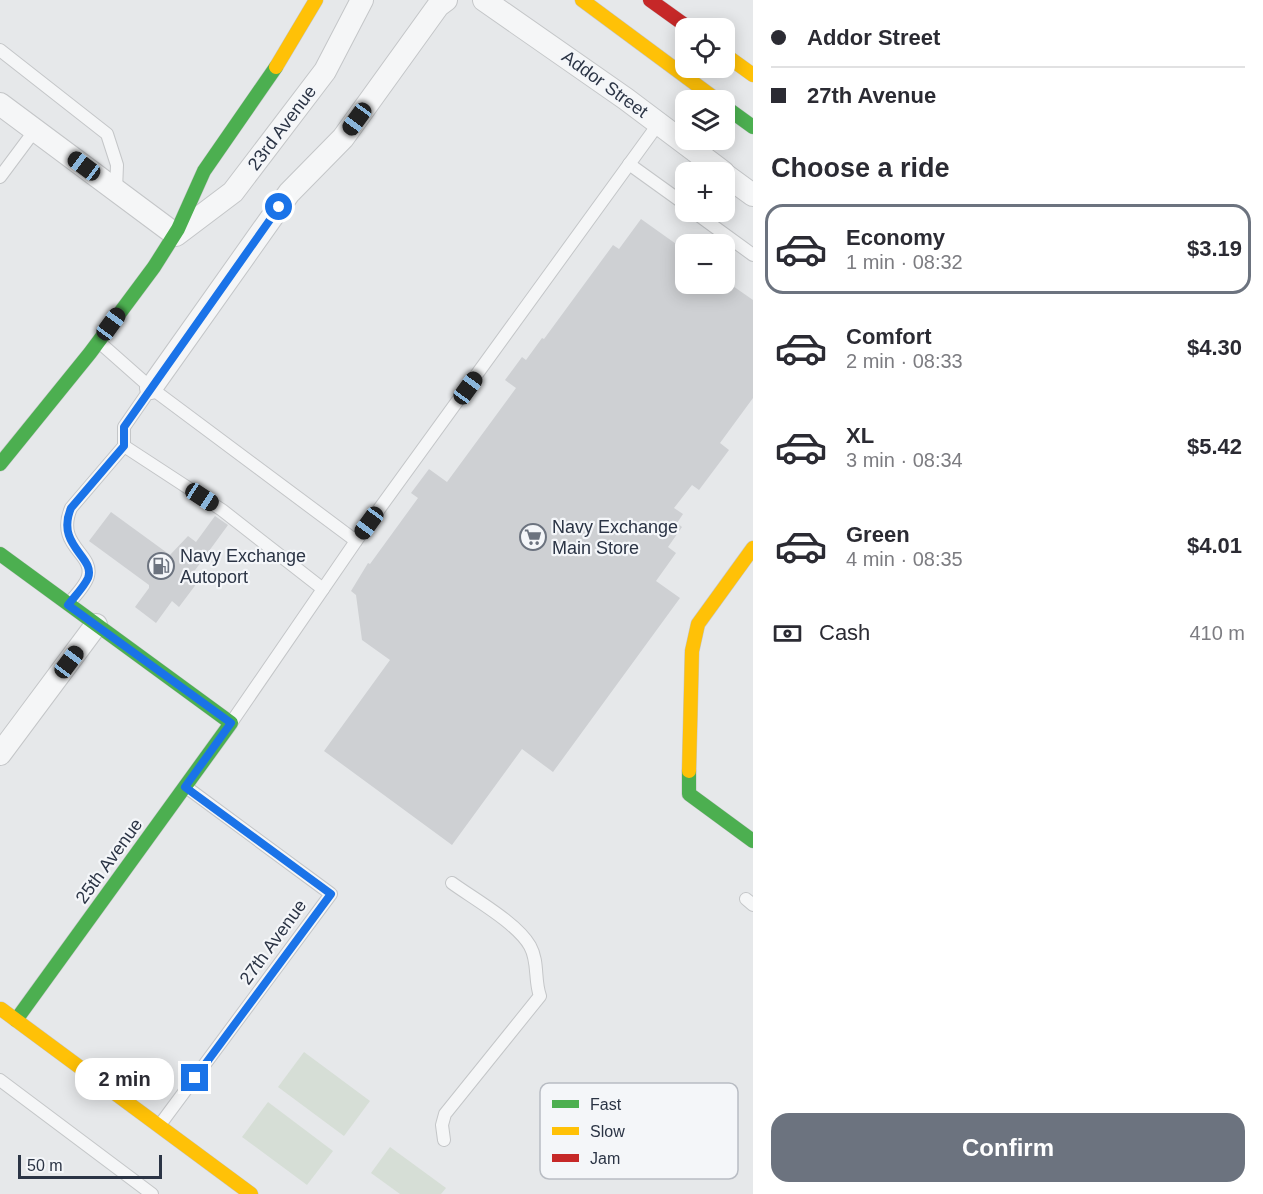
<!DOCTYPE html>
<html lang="en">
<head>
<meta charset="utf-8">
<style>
	body { margin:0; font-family:Helvetica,sans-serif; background:#f2f2f3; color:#2b2b33; height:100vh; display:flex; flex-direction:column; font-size:22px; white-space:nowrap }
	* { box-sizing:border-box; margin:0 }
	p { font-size:20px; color:#7c7c81 }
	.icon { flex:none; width:33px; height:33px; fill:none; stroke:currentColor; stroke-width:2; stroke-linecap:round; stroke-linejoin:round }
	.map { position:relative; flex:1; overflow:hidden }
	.sheet { display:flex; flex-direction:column; background:#fff; width:510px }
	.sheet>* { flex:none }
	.guide { display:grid; align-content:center; height:132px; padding:0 18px; background:#fff }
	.controls { position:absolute; left:675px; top:18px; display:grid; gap:12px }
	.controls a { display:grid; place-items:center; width:60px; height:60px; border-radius:12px; background:#fff; box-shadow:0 3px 15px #0003; font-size:30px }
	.scale { position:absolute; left:18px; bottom:15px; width:144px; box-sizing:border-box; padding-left:6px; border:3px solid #2b3445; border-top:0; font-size:16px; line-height:21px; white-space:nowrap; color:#2b3445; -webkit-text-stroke:4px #f4f6f9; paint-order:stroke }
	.end { position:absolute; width:27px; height:27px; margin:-14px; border:8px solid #1a73e8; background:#fff; box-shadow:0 0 0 3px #fff }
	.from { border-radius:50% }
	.bubble { position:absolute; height:42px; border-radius:18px; background:#fff; box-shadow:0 3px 15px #0003; font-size:20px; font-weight:700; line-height:42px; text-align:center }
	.car { position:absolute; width:18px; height:36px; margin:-18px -9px; border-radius:8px; box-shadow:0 0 4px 2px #0007; background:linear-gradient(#222 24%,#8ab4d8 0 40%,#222 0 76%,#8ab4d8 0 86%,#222 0) }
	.guide b { display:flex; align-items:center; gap:21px; height:57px; font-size:22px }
	.guide b+b { border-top:2px solid #e1e1e2 }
	.guide i { width:15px; height:15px; background:#2b2b33 }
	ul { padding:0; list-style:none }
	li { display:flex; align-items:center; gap:18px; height:90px; margin:0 12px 9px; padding:0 6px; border:3px solid transparent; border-radius:18px }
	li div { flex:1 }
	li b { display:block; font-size:22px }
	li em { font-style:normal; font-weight:700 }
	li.selected { border-color:#6c737f }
	li>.icon { width:54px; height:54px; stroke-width:1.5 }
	h2 { padding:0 18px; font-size:27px; line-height:72px }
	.pay { display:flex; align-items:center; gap:15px; height:66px; padding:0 18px; font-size:22px }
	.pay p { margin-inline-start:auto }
	.cta { display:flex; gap:12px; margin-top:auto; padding:12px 18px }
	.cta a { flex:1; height:69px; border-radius:18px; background:#6c737f; color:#fff; font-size:24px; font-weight:700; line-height:69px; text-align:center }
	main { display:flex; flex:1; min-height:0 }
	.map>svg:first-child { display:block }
	.green { fill:#d6ded6 }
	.building { fill:#ced0d3 }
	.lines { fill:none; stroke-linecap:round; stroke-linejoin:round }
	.lane-casing { stroke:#c4c6c8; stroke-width:14 }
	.street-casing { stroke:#c4c6c8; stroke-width:24 }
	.fast-casing { stroke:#c4c6c8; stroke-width:15 }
	.slow-casing { stroke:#c4c6c8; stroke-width:15 }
	.jam-casing { stroke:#c4c6c8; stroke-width:15 }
	.lane { stroke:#f5f6f7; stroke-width:12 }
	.street { stroke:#f5f6f7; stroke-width:22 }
	.fast { stroke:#4caf50; stroke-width:14 }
	.slow { stroke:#ffc107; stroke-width:14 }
	.jam { stroke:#c62828; stroke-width:14 }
	.route { stroke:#1a73e8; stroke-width:8 }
	.labels { text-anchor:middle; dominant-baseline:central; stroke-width:4.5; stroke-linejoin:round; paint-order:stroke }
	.street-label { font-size:18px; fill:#2b3445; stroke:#f4f6f9 }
	.poi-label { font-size:18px; fill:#2b3445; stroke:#f4f6f9; text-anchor:start }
	.key { fill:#f4f6f9; stroke:#b8bcc3; stroke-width:1.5 }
	.key-label { font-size:16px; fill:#2b3445 }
</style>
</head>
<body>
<main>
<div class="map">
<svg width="753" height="1194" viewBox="0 0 753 1194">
	<rect width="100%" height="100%" fill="#e6e8ea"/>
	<g class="green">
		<path d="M304,1052L370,1101L344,1136L278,1087Z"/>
		<path d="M268,1102L333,1151L307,1185L242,1137Z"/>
		<path d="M390,1147L446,1188L441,1194H400L371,1173Z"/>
	</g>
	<g class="building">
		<path d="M641,219L686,251V284H730L753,300V398L720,443L729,450L699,490L692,485L674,508L683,514L677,523L682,527L668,547L676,553L656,581L680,598L553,772L522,749L452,845L324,751L390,660L362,640L356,595L351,591L368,563L370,564L418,498L411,493L429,469L447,482L516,388L505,380L522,357L526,360L542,338L544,339L613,245L619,249Z"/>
		<path d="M111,512L170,555L188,536L196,542L215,516L228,525L190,577L197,583L179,607L172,601L156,623L135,607L149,588V585L89,541Z"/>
	</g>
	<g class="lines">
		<defs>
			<g id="lane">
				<path d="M0,50L107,134L117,165L116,190"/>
				<path d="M629,164L686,205"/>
				<path d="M0,177L35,130"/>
				<path d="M694,212L753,255"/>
				<path d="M99,342L151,388L356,541"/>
				<path d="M151,388L124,427V446L222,510L323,589"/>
				<path d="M69,603C75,596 86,585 88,576C94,553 55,546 71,508L124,446"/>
				<path d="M231,723L356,541L659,123"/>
				<path d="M746,899L753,905"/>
				<path d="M0,1080L152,1194"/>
				<path d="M159,1126L331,894L186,787"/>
				<path d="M444,1140L442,1125L445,1114L540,996C534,980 539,962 530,946C517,923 474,899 452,883"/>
			</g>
			<g id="street">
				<path d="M484,0L626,99L723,172"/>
				<path d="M0,104L176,235L233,192L325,71L362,0"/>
				<path d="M724,174L753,195"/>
				<path d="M151,388L289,193L343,138L438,6L446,0"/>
				<path d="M0,754L96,625"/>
			</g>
			<g id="fast">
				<path d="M724,106L753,127"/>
				<path d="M0,464L90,353L154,267L178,229L204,171L276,67"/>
				<path d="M0,554L231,723L16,1020"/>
				<path d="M689,771V794L753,841"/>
			</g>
			<g id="slow">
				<path d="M582,0L717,100"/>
				<path d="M724,54L753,75"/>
				<path d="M276,67L316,0"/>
				<path d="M689,771L692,651L698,624L753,548"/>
				<path d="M1,1009L251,1194"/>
			</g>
			<path id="jam" d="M650,0L689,28"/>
		</defs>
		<use href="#lane" class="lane-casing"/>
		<use href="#street" class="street-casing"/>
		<use href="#fast" class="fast-casing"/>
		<use href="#slow" class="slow-casing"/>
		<use href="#jam" class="jam-casing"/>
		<use href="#lane" class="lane"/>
		<use href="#street" class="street"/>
		<use href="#fast" class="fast"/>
		<use href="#slow" class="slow"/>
		<use href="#jam" class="jam"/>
	</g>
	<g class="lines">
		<path class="route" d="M195,1078L331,894L185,787L231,723L68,605C74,597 84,587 88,578C96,557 55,546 71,508L124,446V427L279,207"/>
	</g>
	<defs>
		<symbol id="supermarket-ring" viewBox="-11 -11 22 22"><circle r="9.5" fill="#f4f6f9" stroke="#6c737f" stroke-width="1.5"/><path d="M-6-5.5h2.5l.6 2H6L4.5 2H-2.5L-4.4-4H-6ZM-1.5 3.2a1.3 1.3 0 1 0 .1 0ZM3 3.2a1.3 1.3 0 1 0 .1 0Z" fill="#6c737f"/></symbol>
		<symbol id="fuel-ring" viewBox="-11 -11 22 22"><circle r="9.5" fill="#f4f6f9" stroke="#6c737f" stroke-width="1.5"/><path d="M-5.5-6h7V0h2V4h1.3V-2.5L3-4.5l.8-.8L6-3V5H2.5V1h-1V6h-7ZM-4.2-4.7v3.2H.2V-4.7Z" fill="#6c737f"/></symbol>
	</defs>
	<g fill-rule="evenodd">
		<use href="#supermarket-ring" x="518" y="522" width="30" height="30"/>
		<use href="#fuel-ring" x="146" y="551" width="30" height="30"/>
	</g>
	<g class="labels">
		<g class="street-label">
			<text transform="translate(605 84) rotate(36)">Addor Street</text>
			<text transform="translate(282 128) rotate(-53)">23rd Avenue</text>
			<text transform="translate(109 861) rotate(-54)">25th Avenue</text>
			<text transform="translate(273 942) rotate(-54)">27th Avenue</text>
		</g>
		<g class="poi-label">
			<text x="552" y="527">Navy Exchange<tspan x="552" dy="21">Main Store</tspan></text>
			<text x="180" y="556">Navy Exchange<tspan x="180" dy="21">Autoport</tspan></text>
		</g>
	</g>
	<rect x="540" y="1083" width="198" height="96" rx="9" class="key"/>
	<rect x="552" y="1100" width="27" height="8" fill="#4caf50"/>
	<rect x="552" y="1127" width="27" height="8" fill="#ffc107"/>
	<rect x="552" y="1154" width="27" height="8" fill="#c62828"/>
	<g class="key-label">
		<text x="590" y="1110">Fast</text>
		<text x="590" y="1137">Slow</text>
		<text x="590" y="1164">Jam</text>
	</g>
</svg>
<div class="controls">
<a><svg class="icon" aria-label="locate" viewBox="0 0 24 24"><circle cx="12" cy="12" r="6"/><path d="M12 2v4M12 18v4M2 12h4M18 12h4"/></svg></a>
<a><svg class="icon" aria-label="layers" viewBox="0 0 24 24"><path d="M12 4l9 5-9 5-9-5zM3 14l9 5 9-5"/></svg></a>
<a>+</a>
<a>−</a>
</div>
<div class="scale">50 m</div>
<i class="end from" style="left:279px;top:207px"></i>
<i class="end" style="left:195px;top:1078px"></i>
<div class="bubble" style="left:75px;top:1058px;width:99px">2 min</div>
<i class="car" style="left:357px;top:119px;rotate:216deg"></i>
<i class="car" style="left:84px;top:166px;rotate:307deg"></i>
<i class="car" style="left:111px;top:324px;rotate:36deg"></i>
<i class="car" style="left:468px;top:388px;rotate:36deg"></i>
<i class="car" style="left:202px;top:497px;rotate:123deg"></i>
<i class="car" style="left:369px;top:523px;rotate:216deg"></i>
<i class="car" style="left:69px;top:662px;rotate:37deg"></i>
</div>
<section class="sheet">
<div class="guide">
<b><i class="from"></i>Addor Street</b>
<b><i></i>27th Avenue</b>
</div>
<h2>Choose a ride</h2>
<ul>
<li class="selected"><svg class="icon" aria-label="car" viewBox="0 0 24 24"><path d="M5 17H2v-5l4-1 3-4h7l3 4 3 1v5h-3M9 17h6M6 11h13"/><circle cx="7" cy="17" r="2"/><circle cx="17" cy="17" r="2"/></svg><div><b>Economy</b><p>1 min · 08:32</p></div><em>$3.19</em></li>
<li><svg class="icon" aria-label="car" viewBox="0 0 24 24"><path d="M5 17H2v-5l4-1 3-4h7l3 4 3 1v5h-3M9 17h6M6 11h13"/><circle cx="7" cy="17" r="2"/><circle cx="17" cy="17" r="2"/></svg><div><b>Comfort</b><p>2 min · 08:33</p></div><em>$4.30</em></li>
<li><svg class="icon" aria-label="car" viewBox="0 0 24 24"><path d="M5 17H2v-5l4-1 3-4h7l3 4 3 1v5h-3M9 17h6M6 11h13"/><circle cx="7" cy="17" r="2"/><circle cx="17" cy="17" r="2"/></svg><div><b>XL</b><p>3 min · 08:34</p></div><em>$5.42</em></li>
<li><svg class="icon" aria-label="car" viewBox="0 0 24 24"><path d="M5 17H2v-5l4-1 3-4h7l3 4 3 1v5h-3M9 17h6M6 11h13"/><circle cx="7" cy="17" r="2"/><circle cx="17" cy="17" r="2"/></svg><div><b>Green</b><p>4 min · 08:35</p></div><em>$4.01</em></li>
</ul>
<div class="pay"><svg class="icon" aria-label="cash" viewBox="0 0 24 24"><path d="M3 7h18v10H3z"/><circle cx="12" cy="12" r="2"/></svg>Cash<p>410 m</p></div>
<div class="cta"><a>Confirm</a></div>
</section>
</main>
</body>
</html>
